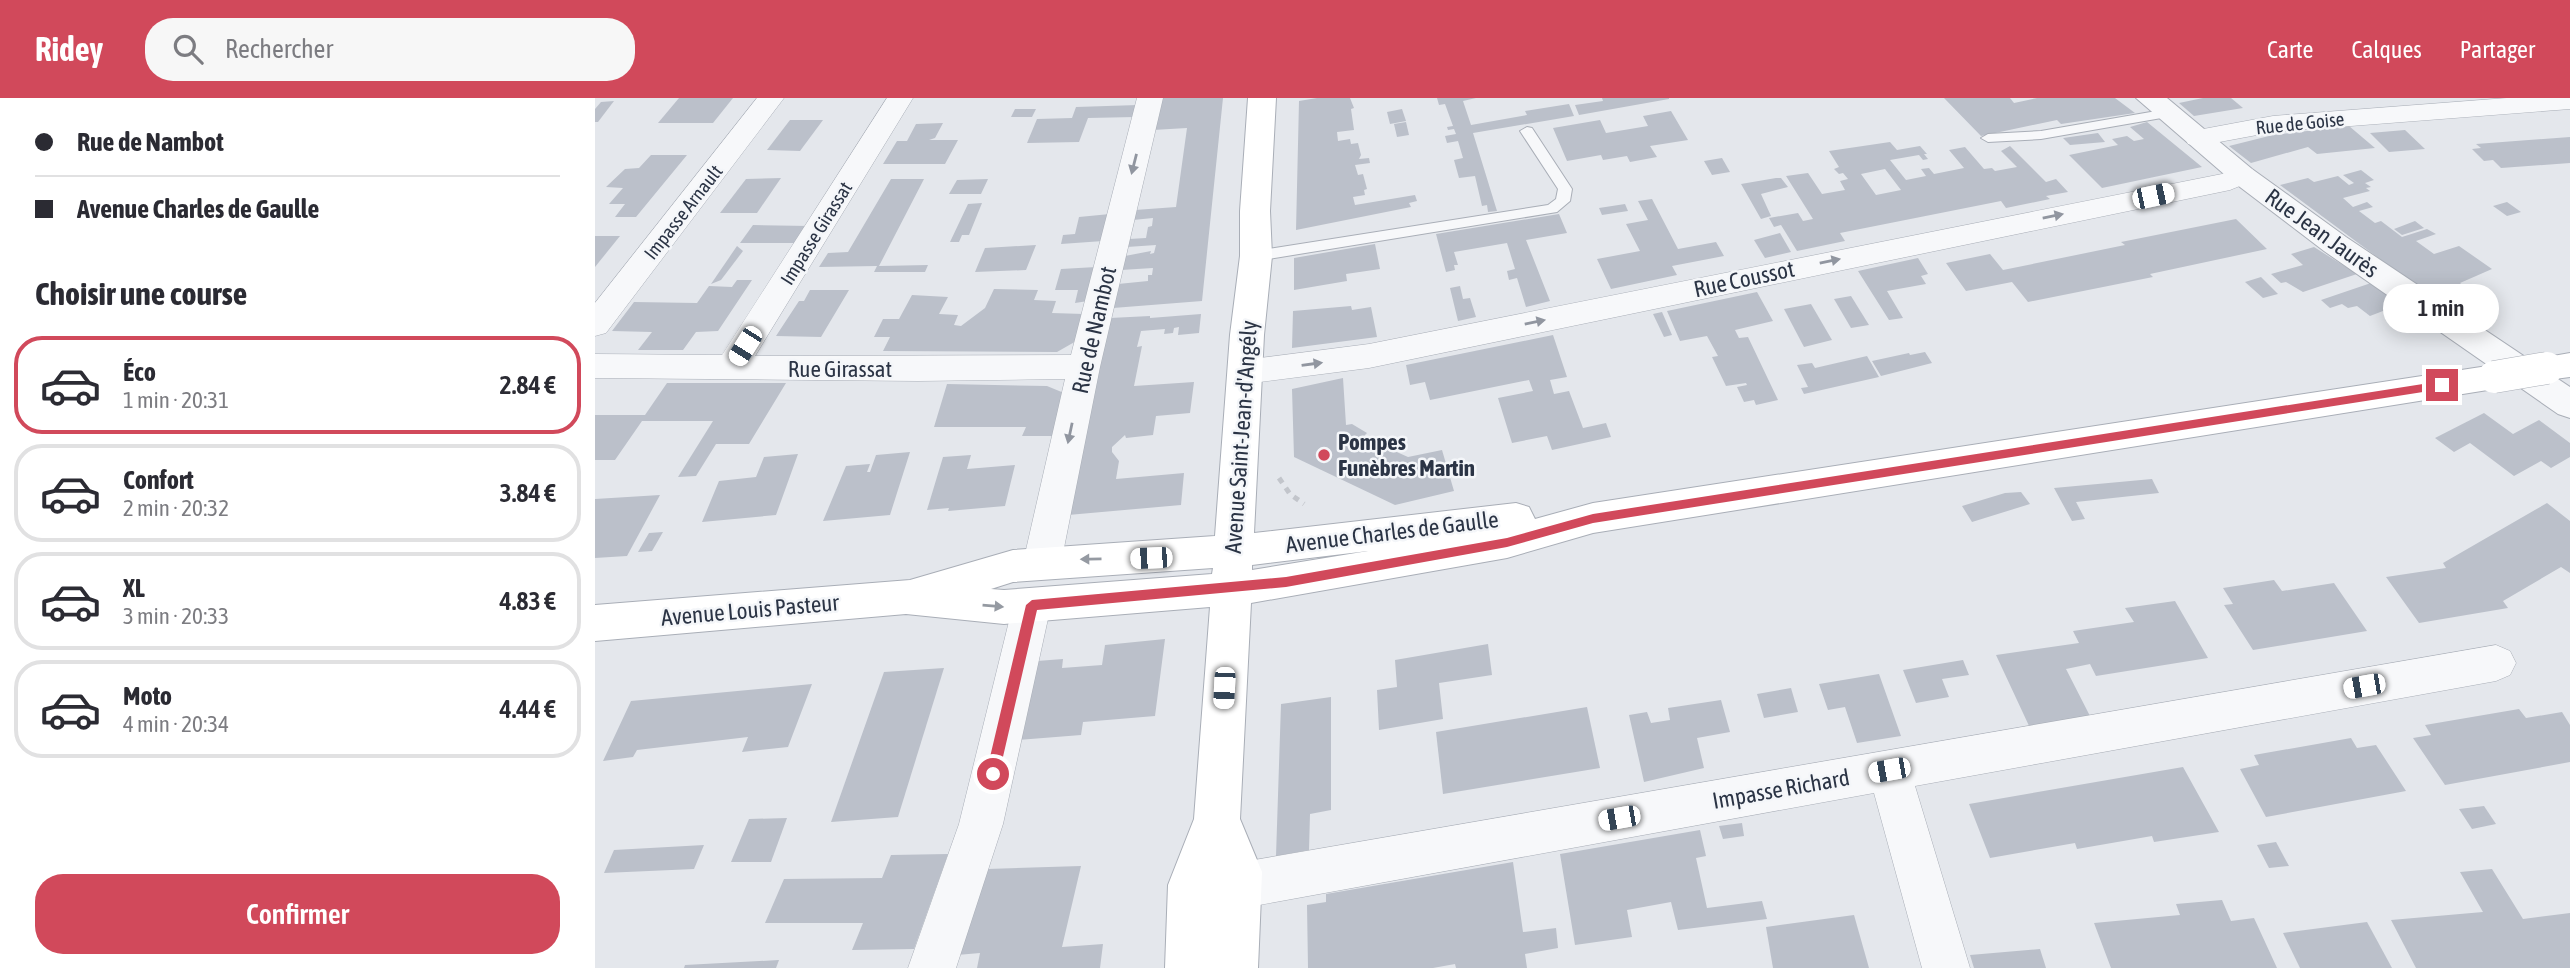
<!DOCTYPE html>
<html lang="fr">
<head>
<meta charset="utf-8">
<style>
	body { margin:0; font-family:"Asap Condensed",sans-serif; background:#f7f7f7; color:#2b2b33; height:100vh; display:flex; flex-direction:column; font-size:26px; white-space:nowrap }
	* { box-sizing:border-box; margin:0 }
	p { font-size:23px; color:#7c7c81 }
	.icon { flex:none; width:38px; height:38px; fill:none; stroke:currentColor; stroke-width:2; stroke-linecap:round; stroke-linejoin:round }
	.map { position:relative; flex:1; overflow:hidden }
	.drawer { display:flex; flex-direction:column; background:#fff; width:595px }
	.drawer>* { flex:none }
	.top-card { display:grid; align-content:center; height:154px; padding:0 35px; background:#fff }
	.end { position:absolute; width:32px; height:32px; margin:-16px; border:9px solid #d1495b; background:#fff; box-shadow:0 0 0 4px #fff }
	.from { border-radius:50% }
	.bubble { position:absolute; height:49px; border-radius:24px; background:#fff; box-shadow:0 4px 18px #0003; font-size:23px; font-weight:600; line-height:49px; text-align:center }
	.car { position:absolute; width:21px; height:42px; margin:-21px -10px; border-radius:9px; box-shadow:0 0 5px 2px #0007; background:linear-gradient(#fff 24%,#345 0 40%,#fff 0 76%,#345 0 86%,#fff 0) }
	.top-card b { display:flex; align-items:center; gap:24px; height:66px; font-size:26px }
	.top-card b+b { border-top:2px solid #e1e1e2 }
	.top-card i { width:18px; height:18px; background:#2b2b33 }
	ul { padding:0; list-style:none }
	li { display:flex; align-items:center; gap:21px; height:98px; margin:0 14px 10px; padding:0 21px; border:4px solid #e1e1e2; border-radius:28px }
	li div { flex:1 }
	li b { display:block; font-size:26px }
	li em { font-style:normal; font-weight:600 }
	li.active { border-color:#d1495b }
	li>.icon { width:63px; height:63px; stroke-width:1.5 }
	h2 { padding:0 35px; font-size:32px; line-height:84px }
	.primary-button { display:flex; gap:14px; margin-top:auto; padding:14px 35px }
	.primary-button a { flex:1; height:80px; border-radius:28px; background:#d1495b; color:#fff; font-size:28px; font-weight:600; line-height:80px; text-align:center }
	header { display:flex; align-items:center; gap:42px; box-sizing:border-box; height:98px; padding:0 35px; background:#d1495b; color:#fff }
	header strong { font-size:33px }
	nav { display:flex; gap:38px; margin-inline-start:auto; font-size:24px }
	.search { width:490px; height:63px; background:#f7f7f7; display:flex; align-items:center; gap:18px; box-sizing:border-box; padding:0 24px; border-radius:28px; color:#7c7c81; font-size:26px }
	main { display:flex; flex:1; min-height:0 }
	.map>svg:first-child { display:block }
	.building { fill:#bbc0ca; fill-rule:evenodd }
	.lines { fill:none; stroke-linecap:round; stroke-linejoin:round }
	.service-casing { stroke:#a9aeb7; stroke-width:2 }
	.minor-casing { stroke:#a9aeb7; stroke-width:1 }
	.tertiary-casing { stroke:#a9aeb7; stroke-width:2 }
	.secondary-casing { stroke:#a9aeb7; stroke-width:2 }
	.path { stroke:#c2c5cb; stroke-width:5; stroke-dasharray:6 6; stroke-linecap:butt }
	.service { fill:#f7f8fa; fill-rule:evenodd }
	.minor { fill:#f7f8fa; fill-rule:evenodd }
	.tertiary { fill:#f7f8fa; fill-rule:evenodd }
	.secondary { fill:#fff; fill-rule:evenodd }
	.secondary-bridge-casing { stroke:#a9aeb7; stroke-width:33; stroke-linecap:butt }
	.secondary-bridge { stroke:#fff; stroke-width:32 }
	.oneway { fill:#9196a0 }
	.oneway2 { fill:#959aa2 }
	.route { fill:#d1495b }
	.poi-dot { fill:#d1495b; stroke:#f4f6f9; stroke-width:2.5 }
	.labels { text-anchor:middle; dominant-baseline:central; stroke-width:5; stroke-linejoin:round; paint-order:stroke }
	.far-street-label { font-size:19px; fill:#2b3445; stroke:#f4f6f9 }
	.street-label { font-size:23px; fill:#2b3445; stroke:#f4f6f9 }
	.poi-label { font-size:23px; font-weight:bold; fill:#2b3445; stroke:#f4f6f9; text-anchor:start }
</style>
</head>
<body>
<header>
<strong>Ridey</strong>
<div class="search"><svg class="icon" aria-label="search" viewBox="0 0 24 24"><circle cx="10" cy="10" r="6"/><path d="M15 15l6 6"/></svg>Rechercher</div>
<nav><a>Carte</a><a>Calques</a><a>Partager</a></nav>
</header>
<main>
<section class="drawer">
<div class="top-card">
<b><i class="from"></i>Rue de Nambot</b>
<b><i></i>Avenue Charles de Gaulle</b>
</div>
<h2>Choisir une course</h2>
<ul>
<li class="active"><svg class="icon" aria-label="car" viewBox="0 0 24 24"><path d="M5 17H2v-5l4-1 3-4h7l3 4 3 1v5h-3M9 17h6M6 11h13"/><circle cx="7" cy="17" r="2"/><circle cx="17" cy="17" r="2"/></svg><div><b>Éco</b><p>1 min · 20:31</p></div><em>2.84 €</em></li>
<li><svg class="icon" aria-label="car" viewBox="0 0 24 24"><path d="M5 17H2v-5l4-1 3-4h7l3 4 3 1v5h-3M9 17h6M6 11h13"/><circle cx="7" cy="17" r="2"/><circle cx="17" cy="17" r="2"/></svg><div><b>Confort</b><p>2 min · 20:32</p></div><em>3.84 €</em></li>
<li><svg class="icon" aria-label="car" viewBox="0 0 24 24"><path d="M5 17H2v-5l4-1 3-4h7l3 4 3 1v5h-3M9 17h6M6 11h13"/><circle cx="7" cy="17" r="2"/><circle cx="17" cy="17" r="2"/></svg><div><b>XL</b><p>3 min · 20:33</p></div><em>4.83 €</em></li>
<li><svg class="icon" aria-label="car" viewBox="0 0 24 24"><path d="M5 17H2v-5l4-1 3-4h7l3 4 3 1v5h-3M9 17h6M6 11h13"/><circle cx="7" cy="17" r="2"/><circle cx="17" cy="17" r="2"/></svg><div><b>Moto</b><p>4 min · 20:34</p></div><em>4.44 €</em></li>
</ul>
<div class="primary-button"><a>Confirmer</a></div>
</section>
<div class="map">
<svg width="1975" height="870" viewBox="0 0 1975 870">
	<rect width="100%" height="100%" fill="#e4e7ec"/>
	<g class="building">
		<path d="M84,0H138L118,25H63Z"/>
		<path d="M565,0H628L607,203L518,210L523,186L553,183V177H557L558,170L526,172L530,158L556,153L555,156L559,155L561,147L532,149L534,141L551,140L553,129L557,128L558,120L538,122L540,112L581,109L592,30L558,32Z"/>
		<path d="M722,0H755L759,10L756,11L759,32L742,34L743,43L755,41L756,46L763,45L766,57L764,61L774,60L775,65L760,67L763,77L768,76L772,91L769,92L770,97L758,99L760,107L820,97L822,103L814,105L816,109L701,132L704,3Z"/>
		<path d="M842,0H881L868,3L876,27L932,17L930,13L974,6L979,18L878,35L902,113L893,114L892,107L887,108L880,78L864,80L859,62L868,60L863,43L852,45L850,38L861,36L859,31L853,32L852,29L858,28L850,6L844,7Z"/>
		<path d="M1007,0H1074V1L984,17L980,7L1008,3Z"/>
		<path d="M1349,0H1415L1419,5L1442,0H1520L1540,15L1466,26L1462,22L1386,38Z"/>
		<path d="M1608,0H1636L1648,10L1599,18L1584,5Z"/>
		<path d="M19,3L3,24H0V11L6,4Z"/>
		<path d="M543,7L540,19L493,20L484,44L432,45L442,21L477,20L481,9Z"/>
		<path d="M420,11H441L437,19H416Z"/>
		<path d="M807,11L811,23L795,26L792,14Z"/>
		<path d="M1076,13L1093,42L1055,48L1062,59L1035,64L1032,58L1008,62L1006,57L972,63L958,30L1005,22L1011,35L1053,28L1048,18Z"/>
		<path d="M195,22H228L205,53L172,52Z"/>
		<path d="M811,24L814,37L802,39L799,26Z"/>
		<path d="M1552,24L1607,69L1507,90L1474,57L1523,47L1517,41L1532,38L1539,43L1549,41L1535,29Z"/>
		<path d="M348,25L340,40L334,42H363L350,66H288L302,43H312L321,26Z"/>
		<path d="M1754,28L1780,50L1722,56L1713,49L1656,65L1634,48L1678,37Z"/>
		<path d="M1810,32L1830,51L1794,54L1775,35Z"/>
		<path d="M1503,35L1510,44L1475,47L1468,40Z"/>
		<path d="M1975,39V65L1906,70L1898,62L1889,63L1877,51L1886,50L1881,46Z"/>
		<path d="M1295,44L1302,52L1325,48L1332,56H1329L1333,61L1328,62L1324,57L1295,62L1311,82L1331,78L1326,71L1334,70L1339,76L1369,70L1354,52L1370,49L1389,71L1397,70L1400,73L1422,69L1406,53L1415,48L1451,84L1461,81L1473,94L1451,98L1455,101L1411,110L1406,103L1245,135L1250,143L1202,153L1186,127L1179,129L1174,120L1203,115L1208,123L1218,121L1191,78L1213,75L1227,96L1250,92L1245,83L1253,81L1248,75L1244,76L1239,71L1244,69L1234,53ZM1290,71L1306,92L1281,97L1266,76Z"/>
		<path d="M56,57H92L41,119H20L30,106H14L28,90L11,89L30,71L44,70Z"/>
		<path d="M1127,60L1135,74L1117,77L1109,63Z"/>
		<path d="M1766,72L1779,82L1770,85L1776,89L1771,90L1775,93L1748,100L1758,109L1772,104L1778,109L1764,113L1780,125L1786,123L1807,139L1832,131L1841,136L1821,143L1839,156L1864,148L1897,171L1865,185L1882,201L1855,213L1685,87L1713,80L1719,84L1743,78L1754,87L1759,85L1748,77Z"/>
		<path d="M186,80L162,115H125L151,81Z"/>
		<path d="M1181,80H1186L1193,89L1166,96L1176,118L1166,121L1146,86Z"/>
		<path d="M296,81H329L284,168L333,167L330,174H279L282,168L224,169L233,155L253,154Z"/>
		<path d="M393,81L386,96H354L362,82Z"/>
		<path d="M1057,101L1083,151L1121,144L1129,158L1077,168L1082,177L1016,191L1002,161L1045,153L1031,126L1053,122L1043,103Z"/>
		<path d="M1912,104L1926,114L1912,118L1898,108Z"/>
		<path d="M387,105L374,137H367L364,144H355L373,106Z"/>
		<path d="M1030,106L1033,113L1007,117L1004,110Z"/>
		<path d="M515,116L508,143L466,146L468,137L480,136L484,119Z"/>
		<path d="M964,116L972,135L931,142L955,203L931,209L922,180L914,182L912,173L920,171L912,145L859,154L863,167H859L860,172L851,174L841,136Z"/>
		<path d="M1641,121L1672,151L1555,176L1558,179L1433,204L1417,184L1371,193L1351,165L1395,156L1408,172L1530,147L1526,144Z"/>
		<path d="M1820,123L1829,130L1807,137L1799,131Z"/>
		<path d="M158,127L215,128L203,145H145Z"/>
		<path d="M1185,135L1196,154L1170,160L1159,142Z"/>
		<path d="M0,138H25L0,169Z"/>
		<path d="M780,146L785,171L751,176L752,183L699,192V160Z"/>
		<path d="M441,147L431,172L380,174L390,150Z"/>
		<path d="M142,148L148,153L126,182L116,186Z"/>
		<path d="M1719,149L1762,176L1708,194L1691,184L1686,185L1676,176L1708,167L1696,156Z"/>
		<path d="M1323,160L1333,176L1326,178L1331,186L1292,193L1308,220L1294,222L1263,173Z"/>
		<path d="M501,169L493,203L480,205L483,192H460L466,171Z"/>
		<path d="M1666,179L1683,196L1668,200L1650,184Z"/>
		<path d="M142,182H157L123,233L101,234L88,252H43L57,234L17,233L39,204L102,205L114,188L137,189Z"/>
		<path d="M1776,185L1806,206L1775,218L1762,208L1753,210L1747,206L1735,210L1726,202Z"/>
		<path d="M865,188L868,201L875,200L881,219L863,223L855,190Z"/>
		<path d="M399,191L443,192L439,202L461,203L457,215L489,216L483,242L462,254L288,253L295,239H279L288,221H304L317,197L353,199L344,216L363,217L359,227L366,228L390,210Z"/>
		<path d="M215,192H254L226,239L181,238L204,203H209Z"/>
		<path d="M1162,194L1178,223L1140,232L1144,240L1153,239L1183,302L1161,307L1159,302L1149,304L1142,289L1152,287L1151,285L1131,288L1117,259L1123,258L1112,238L1085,243L1072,213Z"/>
		<path d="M1256,198L1274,227L1256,230L1239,201Z"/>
		<path d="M1216,206L1237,242L1209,249L1189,211Z"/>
		<path d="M756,208L757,212L776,209L782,239L697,250L698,213Z"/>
		<path d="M1067,214L1077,237L1069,239L1058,216Z"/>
		<path d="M606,216L604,235L583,237L584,229L579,230L578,235L569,236L570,231L546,233L542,249L547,248L539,288L599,284L595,315L561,318L558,337L531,340L530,337L517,349V354L524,363L521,381L589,375L586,407L473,417L515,220L555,218V220Z"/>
		<path d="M1821,216L1834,224L1820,231L1808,223Z"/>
		<path d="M958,237L972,279L955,282L959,296L974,293L988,330L1011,325L1016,339L957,352L952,338L917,345L903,300L938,293L934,282L835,302L830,284L815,287L811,267Z"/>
		<path d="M1330,254L1337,265L1286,278L1277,263L1314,255L1315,257Z"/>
		<path d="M1272,258L1284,279L1209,296L1206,290L1213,289L1202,267L1217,265L1220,270Z"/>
		<path d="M748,280L751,327L757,326L772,335L768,339L813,359L847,352L859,393L800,407L699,359L697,291Z"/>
		<path d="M72,285H191L154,346H121L101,378L83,379L118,323H47L20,362H0V317H50Z"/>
		<path d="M352,286L452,288L469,295L460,338H427L431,329H339Z"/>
		<path d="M1889,315L1918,336L1944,322L1975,345V359L1956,370L1946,363L1919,378L1875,345L1859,354L1840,340Z"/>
		<path d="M315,354L295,417L228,423L251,368L275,366L272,374H275L281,357Z"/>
		<path d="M203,356L181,417L107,424L124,383L161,379L169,359Z"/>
		<path d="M376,357L372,371L420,367L410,408L353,413L354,410L332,412L348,359Z"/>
		<path d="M1557,381L1564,395L1481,404L1490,421L1477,423L1459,390Z"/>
		<path d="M1426,394L1435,406L1377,424L1367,408L1410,395Z"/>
		<path d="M65,397L32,458L0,460V401Z"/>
		<path d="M1952,405L1975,423V475L1966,469L1908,503L1913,510L1824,525L1791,479L1851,470L1848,465Z"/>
		<path d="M68,434L57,453L43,454L54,435Z"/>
		<path d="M1679,482L1687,493L1739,485L1772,533L1658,552L1629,507L1638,506L1628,490Z"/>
		<path d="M1580,503L1613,560L1501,578L1495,566L1471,571L1496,620L1435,630L1401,557L1484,545L1478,533L1539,524L1530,510Z"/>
		<path d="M570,541L560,618L488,624L486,637L423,642L442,563L468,561L467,570L507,567L510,547Z"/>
		<path d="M893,546L897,577L844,585L848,621L784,632L782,592L802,589L800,562Z"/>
		<path d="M1368,562L1374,577L1347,581L1354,599L1321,605L1308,572Z"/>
		<path d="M349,570L303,719L236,724L289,574Z"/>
		<path d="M1284,576L1306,638L1262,645L1250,609L1233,612L1224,586Z"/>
		<path d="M217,586L193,649L147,654L153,639L42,652L38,659L8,663L36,603Z"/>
		<path d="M1196,590L1203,614L1169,620L1162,596Z"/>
		<path d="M736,599V712L715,716L714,752L681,758L686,606Z"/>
		<path d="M1126,602L1135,634L1102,640L1109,670L1049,684L1034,617L1052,614L1056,625L1075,622L1073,610Z"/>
		<path d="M992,609L1005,670L848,696L841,634Z"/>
		<path d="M1924,611L1931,620L1967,614L1975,627V664L1850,687L1818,640L1836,637L1830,627Z"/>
		<path d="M1756,640L1762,650L1781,647L1811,693L1671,719L1645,671L1664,667L1659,657Z"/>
		<path d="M1588,669L1624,734L1559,744L1557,738L1482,751L1480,745L1395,760L1374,706Z"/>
		<path d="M1889,708L1901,726L1877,731L1864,711Z"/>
		<path d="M192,720L176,764H136L154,721Z"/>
		<path d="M1147,725L1149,738L1128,741L1124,728Z"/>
		<path d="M1105,732L1111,758L1101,760L1112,810L1167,803L1172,821L1083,832L1076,804L1032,812L1037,839L980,847L965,756Z"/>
		<path d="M1681,744L1694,768L1674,770L1662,747Z"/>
		<path d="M109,747L99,771L9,775L19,752Z"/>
		<path d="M353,756L319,851L257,852L268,825H170L189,781L287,780L296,757Z"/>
		<path d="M918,764L928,834L961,830L963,850L930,856L932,870H861L860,866L838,870H713L712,807L731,804V796Z"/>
		<path d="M486,768L467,849L508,846L505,870H382L385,855L362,857L392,771Z"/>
		<path d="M1897,771L1928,821L1975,815V870H1821L1796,822L1888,814L1865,774Z"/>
		<path d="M1627,802L1636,823L1659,820L1682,870H1516L1499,825L1585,817L1581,806Z"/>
		<path d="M1259,817L1274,870H1178L1171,829Z"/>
		<path d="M1772,824L1797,870H1705L1688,835Z"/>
		<path d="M1445,851L1451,870H1379L1375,857Z"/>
		<path d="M184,862L181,870H89L90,867Z"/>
	</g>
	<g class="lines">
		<defs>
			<g id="service">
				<path d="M1573,11L1580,15L1578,18L1446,41L1393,44L1386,40L1393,36L1446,33Z"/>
				<path d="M932,29L937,30L977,91L975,103L962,114L661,163L653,158L661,153L953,107L961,101L963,91L925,33Z"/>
			</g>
			<g id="minor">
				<path d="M162,0H189L11,235L0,238V205Z"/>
				<path d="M292,0H318L160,258L476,257L542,0H568L505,269L466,465L460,476L447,480L434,476L428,465L470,281L323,283L0,280V256L127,257Z"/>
				<path d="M1912,0H1975V11L1678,34L1603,48L1593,46L1590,40L1593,34L1603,32L1678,18Z"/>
				<path d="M1647,68L1657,71L1661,77L1657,83L1635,92L774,270L649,286L637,282L633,274L637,266L649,262L774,246L1627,76Z"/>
				<path d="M437,491L451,495L456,507L408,726L361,870H313L364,726L418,507L423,495Z"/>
				<path d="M1901,547L1915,553L1921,565L1915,577L1901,583L1320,688L1375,870H1327L1279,695L642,811L617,819L601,812L594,796L601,780L642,765Z"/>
			</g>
			<path id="tertiary" d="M1541,0H1572L1657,71L1751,139L1975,289V320L1963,316L1729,153L1637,83Z"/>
			<g id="secondary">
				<path d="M653,0H681L675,113L677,158L669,237L659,435L921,405L934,409L940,421L998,405L1899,267L1911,270L1916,279L1911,288L1899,291L998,435L912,460L656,505L645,721L667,774L663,870H570L573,787L599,721L615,509L409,526L311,516L0,543V507L315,482L418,452L620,438L635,237L645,158V113ZM773,453L657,472V467ZM618,470L617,476L409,492L396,491L418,484Z"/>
				<path d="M1975,255V279L1952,282L1940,279L1935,270L1940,261Z"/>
			</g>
		</defs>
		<use href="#service" class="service-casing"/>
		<use href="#minor" class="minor-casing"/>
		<use href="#tertiary" class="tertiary-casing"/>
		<use href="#secondary" class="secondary-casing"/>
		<path class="path" d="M684,380L695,396L709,406"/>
		<use href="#service" class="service"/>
		<use href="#minor" class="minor"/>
		<use href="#tertiary" class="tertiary"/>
		<use href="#secondary" class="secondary"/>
		<defs>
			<path id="secondary-bridge" d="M1899,279L1952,270"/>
		</defs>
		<use href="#secondary-bridge" class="secondary-bridge-casing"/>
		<use href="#secondary-bridge" class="secondary-bridge"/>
	</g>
	<defs><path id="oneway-solid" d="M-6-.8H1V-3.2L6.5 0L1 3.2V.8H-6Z" transform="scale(1.75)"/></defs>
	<g class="oneway">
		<use href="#oneway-solid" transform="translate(539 66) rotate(104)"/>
		<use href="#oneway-solid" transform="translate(1458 118) rotate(-11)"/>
		<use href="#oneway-solid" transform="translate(1235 163) rotate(-12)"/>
		<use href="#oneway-solid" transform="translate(940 224) rotate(-12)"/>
		<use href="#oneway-solid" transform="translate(717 266) rotate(-8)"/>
		<use href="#oneway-solid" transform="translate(475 335) rotate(102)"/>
	</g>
	<g class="oneway2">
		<use href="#oneway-solid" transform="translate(496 461) rotate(179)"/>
		<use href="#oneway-solid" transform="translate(398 508) rotate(5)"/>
	</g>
	<path class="route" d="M1847,283L1852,287L1847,291L998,425L912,449L691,489L442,512L404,676L398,682L391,676L431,507L437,502L691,479L912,440L998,416Z"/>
	<circle class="poi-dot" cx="729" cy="357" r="7"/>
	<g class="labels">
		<g class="far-street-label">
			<text transform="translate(1705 25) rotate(-6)">Rue de Goise</text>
			<text transform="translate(88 114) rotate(-52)">Impasse Arnault</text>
			<text transform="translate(221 135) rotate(-58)">Impasse Girassat</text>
		</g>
		<g class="street-label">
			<text transform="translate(1727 135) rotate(36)">Rue Jean Jaurès</text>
			<text transform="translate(1149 181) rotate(-12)">Rue Coussot</text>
			<text transform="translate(499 232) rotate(-77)">Rue de Nambot</text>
			<text x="245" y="271">Rue Girassat</text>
			<text transform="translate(646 339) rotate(-86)">Avenue Saint-Jean-d'Angély</text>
			<text transform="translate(797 434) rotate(-7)">Avenue Charles de Gaulle</text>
			<text transform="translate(155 512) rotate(-5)">Avenue Louis Pasteur</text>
			<text transform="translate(1186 691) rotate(-10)">Impasse Richard</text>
		</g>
		<g class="poi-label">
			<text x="743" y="344">Pompes<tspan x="743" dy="26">Funèbres Martin</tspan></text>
		</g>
	</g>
</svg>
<i class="end from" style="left:398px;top:676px"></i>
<i class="end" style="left:1847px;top:287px"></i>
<div class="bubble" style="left:1788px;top:186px;width:116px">1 min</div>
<i class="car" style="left:1558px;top:98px;rotate:78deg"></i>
<i class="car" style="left:150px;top:248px;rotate:212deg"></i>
<i class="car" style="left:556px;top:460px;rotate:268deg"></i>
<i class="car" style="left:1769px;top:588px;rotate:260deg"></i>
<i class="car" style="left:629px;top:590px;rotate:183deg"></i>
<i class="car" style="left:1294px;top:672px;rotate:260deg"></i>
<i class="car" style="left:1024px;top:720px;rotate:260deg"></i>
</div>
</main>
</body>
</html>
